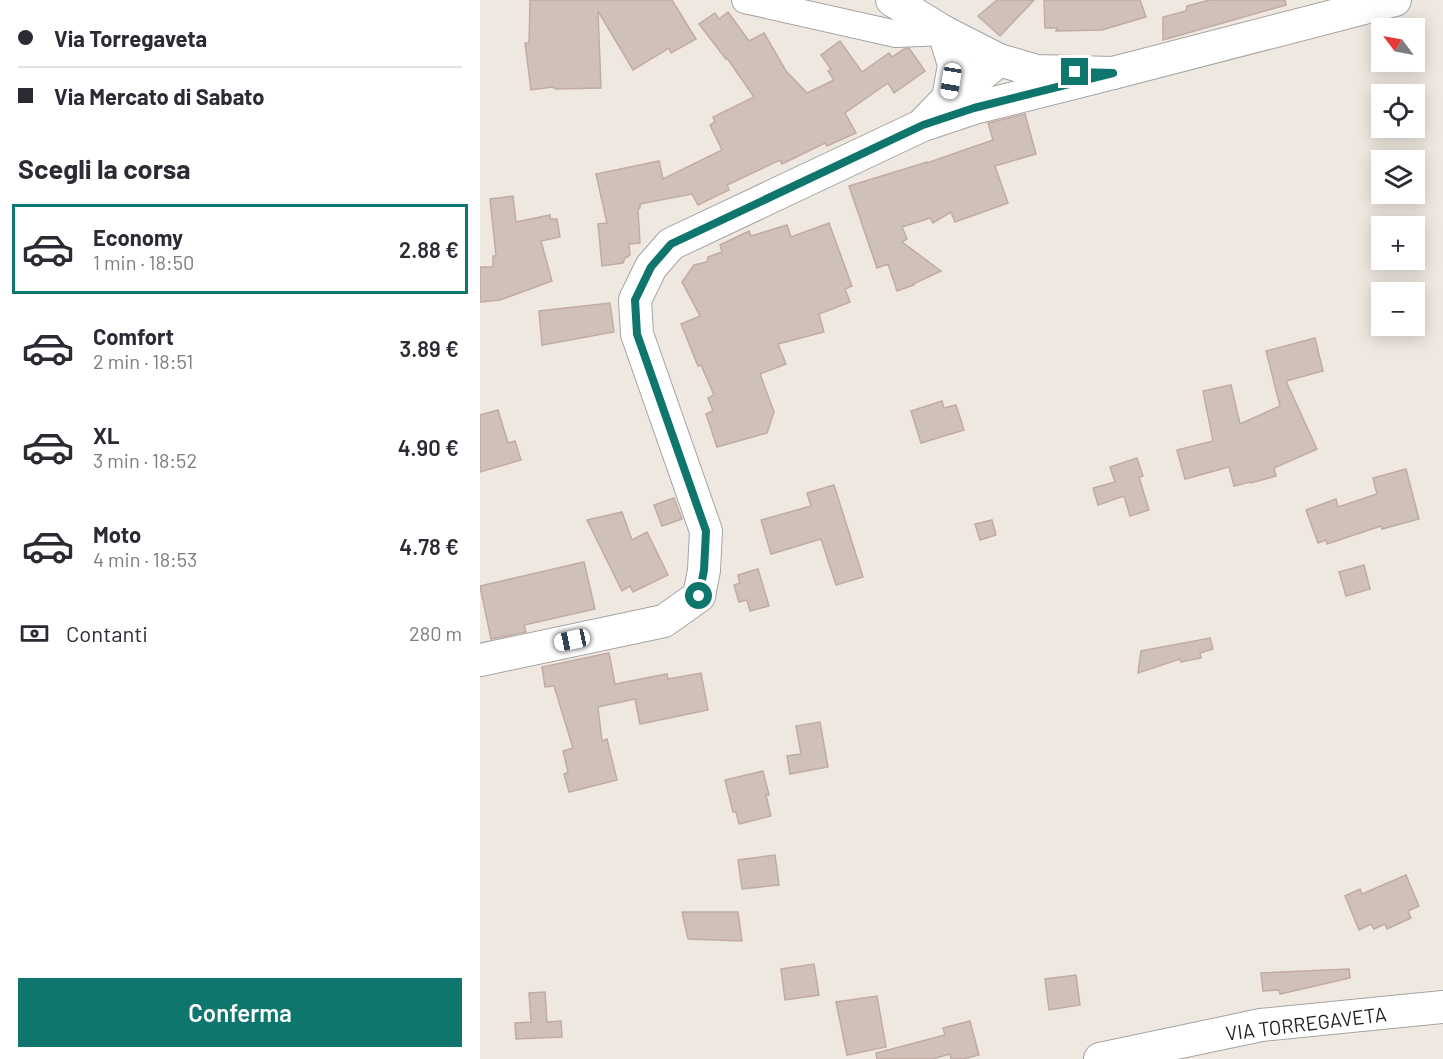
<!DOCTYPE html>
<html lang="it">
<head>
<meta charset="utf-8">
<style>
	body { margin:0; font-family:Barlow,sans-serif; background:#f7f7f7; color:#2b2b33; height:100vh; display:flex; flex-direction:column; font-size:22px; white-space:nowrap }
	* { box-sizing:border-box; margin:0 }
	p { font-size:20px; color:#7c7c81 }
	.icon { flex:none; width:33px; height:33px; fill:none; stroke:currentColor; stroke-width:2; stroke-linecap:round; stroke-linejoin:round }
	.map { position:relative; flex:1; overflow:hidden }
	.panel { display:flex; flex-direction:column; background:#fff; width:480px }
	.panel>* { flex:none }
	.top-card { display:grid; align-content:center; height:132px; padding:0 18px; background:#fff }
	.needle { width:39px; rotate:302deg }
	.controls { position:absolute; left:891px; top:18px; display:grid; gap:12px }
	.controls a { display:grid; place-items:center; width:54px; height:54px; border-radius:0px; background:#fff; box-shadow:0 3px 15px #0003; font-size:30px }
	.end { position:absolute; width:27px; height:27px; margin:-14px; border:8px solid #0f766e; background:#fff; box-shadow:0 0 0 3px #fff }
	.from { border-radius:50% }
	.car { position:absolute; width:18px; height:36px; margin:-18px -9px; border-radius:8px; box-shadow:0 0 4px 2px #0007; background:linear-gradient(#fff 24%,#345 0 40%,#fff 0 76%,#345 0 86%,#fff 0) }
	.top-card b { display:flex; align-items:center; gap:21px; height:57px; font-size:22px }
	.top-card b+b { border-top:2px solid #e1e1e2 }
	.top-card i { width:15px; height:15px; background:#2b2b33 }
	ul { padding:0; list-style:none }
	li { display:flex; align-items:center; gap:18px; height:90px; margin:0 12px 9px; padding:0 6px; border:3px solid transparent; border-radius:0px }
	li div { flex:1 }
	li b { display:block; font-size:22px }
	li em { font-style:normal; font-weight:600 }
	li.current { border-color:#0f766e }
	li>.icon { width:54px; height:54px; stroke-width:1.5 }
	h2 { padding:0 18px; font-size:27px; line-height:72px }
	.pay { display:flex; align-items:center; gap:15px; height:66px; padding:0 18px; font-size:22px }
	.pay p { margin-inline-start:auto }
	.cta { display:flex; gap:12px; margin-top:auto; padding:12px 18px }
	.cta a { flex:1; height:69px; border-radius:0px; background:#0f766e; color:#fff; font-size:24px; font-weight:600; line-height:69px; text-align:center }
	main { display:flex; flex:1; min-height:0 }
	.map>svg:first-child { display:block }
	.building { fill:#cfc0ba; stroke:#c2aba2; stroke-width:1.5 }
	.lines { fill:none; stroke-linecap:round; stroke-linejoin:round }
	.minor-casing { stroke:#a4a4a4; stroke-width:28 }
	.tertiary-casing { stroke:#a4a4a4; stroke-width:34 }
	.minor { stroke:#fff; stroke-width:26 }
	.tertiary { stroke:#fff; stroke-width:32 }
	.route { stroke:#0f766e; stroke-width:8 }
	.labels { text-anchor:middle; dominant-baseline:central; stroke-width:5; stroke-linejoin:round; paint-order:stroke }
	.street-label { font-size:20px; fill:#1d1d1d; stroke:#fff }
</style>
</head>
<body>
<main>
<section class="panel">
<div class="top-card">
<b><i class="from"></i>Via Torregaveta</b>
<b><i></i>Via Mercato di Sabato</b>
</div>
<h2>Scegli la corsa</h2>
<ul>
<li class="current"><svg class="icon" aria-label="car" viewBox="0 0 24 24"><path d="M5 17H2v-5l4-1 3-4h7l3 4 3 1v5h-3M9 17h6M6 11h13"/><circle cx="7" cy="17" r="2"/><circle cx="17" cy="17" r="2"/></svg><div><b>Economy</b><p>1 min · 18:50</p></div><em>2.88 €</em></li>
<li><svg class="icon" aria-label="car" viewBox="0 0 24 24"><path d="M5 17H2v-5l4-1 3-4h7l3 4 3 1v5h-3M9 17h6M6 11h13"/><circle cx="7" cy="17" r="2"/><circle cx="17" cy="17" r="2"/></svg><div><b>Comfort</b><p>2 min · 18:51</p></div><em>3.89 €</em></li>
<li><svg class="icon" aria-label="car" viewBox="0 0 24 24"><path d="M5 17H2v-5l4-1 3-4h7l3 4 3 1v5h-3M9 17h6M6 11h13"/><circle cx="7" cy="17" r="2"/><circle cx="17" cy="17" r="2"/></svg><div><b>XL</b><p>3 min · 18:52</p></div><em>4.90 €</em></li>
<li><svg class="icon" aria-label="car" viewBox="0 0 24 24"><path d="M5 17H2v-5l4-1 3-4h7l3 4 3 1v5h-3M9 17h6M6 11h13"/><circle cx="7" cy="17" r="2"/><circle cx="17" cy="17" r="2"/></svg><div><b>Moto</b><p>4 min · 18:53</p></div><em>4.78 €</em></li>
</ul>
<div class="pay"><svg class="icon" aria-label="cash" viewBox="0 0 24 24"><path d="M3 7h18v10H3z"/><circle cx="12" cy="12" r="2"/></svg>Contanti<p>280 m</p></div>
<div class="cta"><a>Conferma</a></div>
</section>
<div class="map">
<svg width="963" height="1059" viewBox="0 0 963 1059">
	<rect width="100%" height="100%" fill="#efe8e1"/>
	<g class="building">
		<path d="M50,0H192L216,39L191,53L189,48L153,70L118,11L121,88L76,89L72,87L51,90L45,43H49Z"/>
		<path d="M517,0H554L520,36L498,16Z"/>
		<path d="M564,0H660L666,17L622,30L576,31L577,28H565Z"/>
		<path d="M729,0H805L806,5L683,40V17L706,11L707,6Z"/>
		<path d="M248,12L269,41L284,33L306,71L327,93L354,80L348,71L351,69L341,55L360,41L382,72L409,53L412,57L424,49L429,48L445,71L414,93L408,83L365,113L376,133L347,146L345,143L302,164L300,160L247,185L249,190L218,205L212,194L160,204V208L158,209L160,243L149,244L150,255L145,258L143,263L122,266L118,224L127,223L116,174L179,161L183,179L242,150L230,125L235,122L233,117L274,97L247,58L246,59L219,24L235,13L239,19Z"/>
		<path d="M545,114L556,154L515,166L528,203L475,222L471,212L453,223L450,218L422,227L427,239L422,242L461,271L433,284L434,285L417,291L408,264L397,268L369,186L447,162V163L513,140L508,123Z"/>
		<path d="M33,196L36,222L70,215V219H77L80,237L61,241L72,281L20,300L0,302V267H13V256H16L10,199Z"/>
		<path d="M349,223L372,286L365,289L370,302L339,314L344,332L298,344L306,364L280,374L294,412L287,433L237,447L226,414L233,411L228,398L234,395L221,365L218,366L201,324L220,316L202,282L214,265L227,262L228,257L242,252L240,245L269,231L271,236L307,225L311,237Z"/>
		<path d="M130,303L134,332L62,345L59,311Z"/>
		<path d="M835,338L843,371L806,381L837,449L794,468L796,476L771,483L770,482L754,486L749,467L705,479L697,450L733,441L723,391L751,385L760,424L800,406L786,351Z"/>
		<path d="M462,401L464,408L476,405L484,430L441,443L431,411Z"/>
		<path d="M18,410L28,443L35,441L41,460L0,472V415Z"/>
		<path d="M657,458L663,476L659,477L669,510L650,516L644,496L618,505L613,488L635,482L630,467Z"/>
		<path d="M926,469L939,519L902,529L901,526L847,544L846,540L838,543L826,510L856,499L858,507L897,494L893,478Z"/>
		<path d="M354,485L383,577L356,585L341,539L291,554L281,520L331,506L327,493Z"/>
		<path d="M194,498L202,519L182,526L174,505Z"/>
		<path d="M142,512L152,540L167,532L188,575L153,592L150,586L142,591L107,520Z"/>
		<path d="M512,520L516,535L500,540L495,524Z"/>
		<path d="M104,562L115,609L44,625L46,632L11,639L0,586Z"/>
		<path d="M884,565L890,589L866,596L859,572Z"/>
		<path d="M278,569L289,606L270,611L267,600L259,602L254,585L260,583L258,575Z"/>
		<path d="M730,638L733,649L720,653L721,658L701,662L700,659L658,673L661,651Z"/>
		<path d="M129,653L135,684L187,674L188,679L221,673L228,710L160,724L155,699L118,707L122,741L127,739L137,780L89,792L84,774L88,772L83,751L93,748L74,686L65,687L62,667Z"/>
		<path d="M340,722L348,767L310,774L307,756L321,754L316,726Z"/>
		<path d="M283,771L289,795H286L291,816L259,824L256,812H253L245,780Z"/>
		<path d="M295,855L299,885L262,889L258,860Z"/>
		<path d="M926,875L939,906L928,911L931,918L907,929L905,924L894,929L891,924L879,930L865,896L880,889L882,894Z"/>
		<path d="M202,912H258L262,941L208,939Z"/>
		<path d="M334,964L339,995L305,1000L301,969Z"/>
		<path d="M869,969L870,978L800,994L799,990L783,991L781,973Z"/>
		<path d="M596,975L600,1005L569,1010L565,979Z"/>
		<path d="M65,992L67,1022L81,1021L82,1037L36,1039L35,1023L51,1022L49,993Z"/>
		<path d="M397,996L406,1047L367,1055L356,1002Z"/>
		<path d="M490,1021L499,1055L483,1059H471L470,1054L453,1059H397L396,1053L465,1035L463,1028Z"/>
	</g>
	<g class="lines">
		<defs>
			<path id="minor" d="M265,0L416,34L464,32"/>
			<g id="tertiary">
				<path d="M412,0L464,32L519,60L557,71L633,73L915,0"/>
				<path d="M462,108L519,60"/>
				<path d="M443,124L468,98L474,65L464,32"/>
				<path d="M0,660L184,621L219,596L224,570L226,531L157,334L155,300L171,267L191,244L443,125L494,108L633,73"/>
				<path d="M620,1059L781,1025L963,1007"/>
			</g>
		</defs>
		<use href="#minor" class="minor-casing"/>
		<use href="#tertiary" class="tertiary-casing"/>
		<use href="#minor" class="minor"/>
		<use href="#tertiary" class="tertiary"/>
	</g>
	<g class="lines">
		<path class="route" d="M219,596L224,570L226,531L157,334L155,300L171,267L191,244L443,125L494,108L633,73L595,72"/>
	</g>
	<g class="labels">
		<g class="street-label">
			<text transform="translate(826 1023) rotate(-7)">VIA TORREGAVETA</text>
		</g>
	</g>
</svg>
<div class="controls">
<a><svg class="needle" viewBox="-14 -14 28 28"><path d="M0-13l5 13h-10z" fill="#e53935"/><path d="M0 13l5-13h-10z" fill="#7c7c81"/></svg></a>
<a><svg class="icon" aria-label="locate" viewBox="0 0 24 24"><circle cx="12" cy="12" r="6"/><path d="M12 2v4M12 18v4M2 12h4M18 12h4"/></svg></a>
<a><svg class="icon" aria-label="layers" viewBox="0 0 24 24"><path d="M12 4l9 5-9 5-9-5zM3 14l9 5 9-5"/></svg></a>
<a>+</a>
<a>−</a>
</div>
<i class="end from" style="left:219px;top:596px"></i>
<i class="end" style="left:595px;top:72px"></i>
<i class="car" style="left:471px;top:81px;rotate:189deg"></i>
<i class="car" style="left:92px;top:640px;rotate:258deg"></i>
</div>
</main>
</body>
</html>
